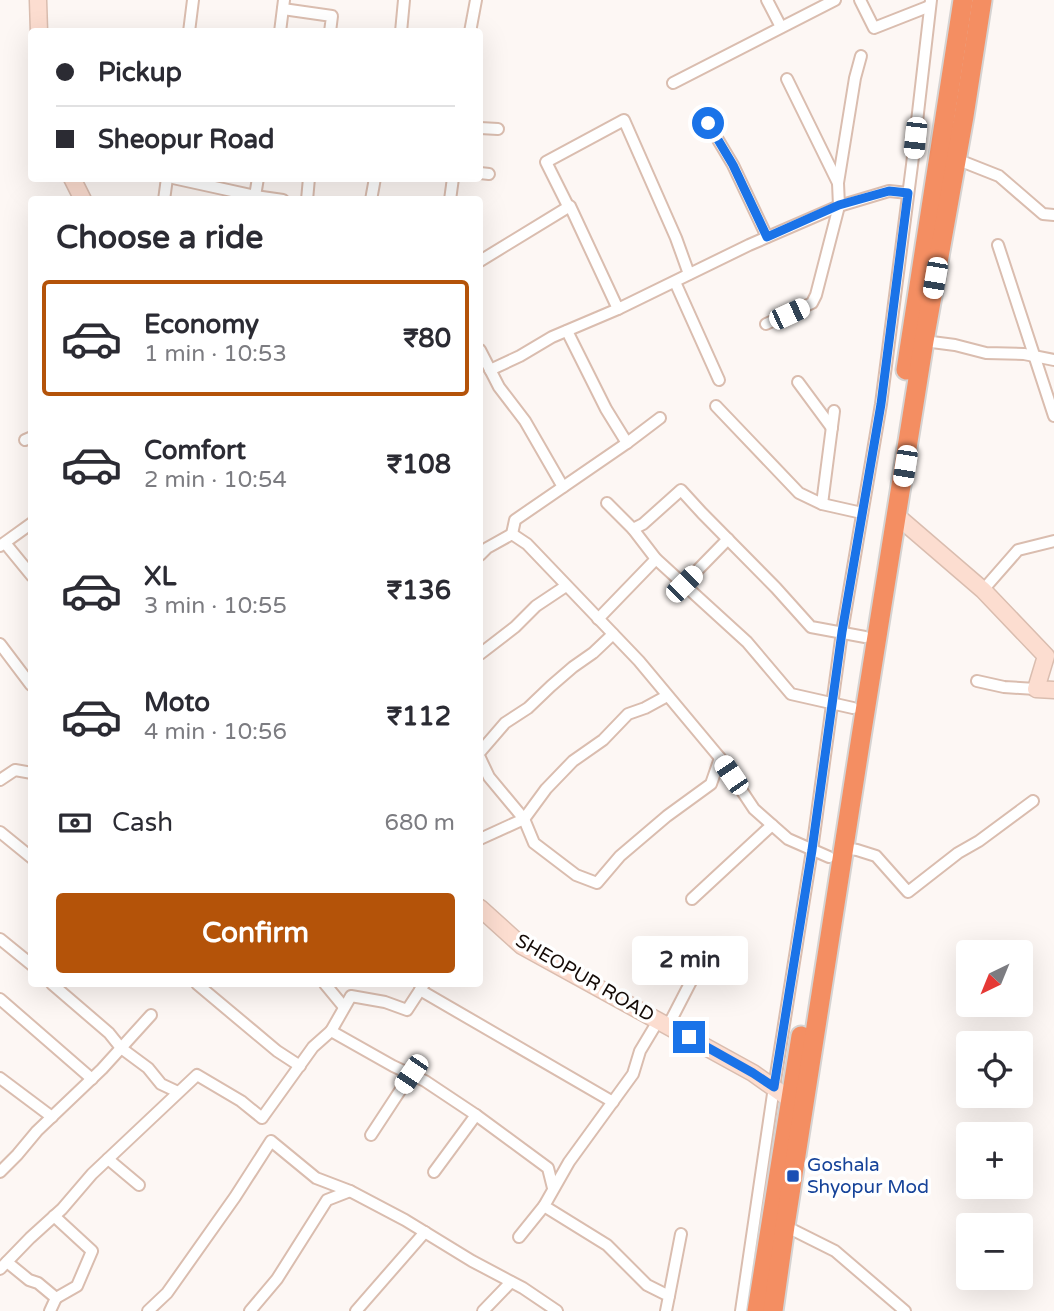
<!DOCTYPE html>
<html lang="en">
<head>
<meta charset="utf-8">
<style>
	body { margin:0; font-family:"Varela Round",sans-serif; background:#f2f2f3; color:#2b2b33; height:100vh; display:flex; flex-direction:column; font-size:26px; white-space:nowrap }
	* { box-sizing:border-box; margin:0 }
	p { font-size:23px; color:#7c7c81 }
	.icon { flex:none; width:38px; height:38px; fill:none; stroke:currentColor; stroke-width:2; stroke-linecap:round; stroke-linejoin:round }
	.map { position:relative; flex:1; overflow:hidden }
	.details { position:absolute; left:28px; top:196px; width:455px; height:791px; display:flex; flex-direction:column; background:#fff; border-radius:7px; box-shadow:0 7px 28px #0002 }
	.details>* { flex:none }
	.hud { position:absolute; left:28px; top:28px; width:455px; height:154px; border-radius:7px; box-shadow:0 7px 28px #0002; display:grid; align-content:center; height:154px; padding:0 28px; background:#fff }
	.needle { width:46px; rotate:223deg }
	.fabs { position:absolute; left:956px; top:940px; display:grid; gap:14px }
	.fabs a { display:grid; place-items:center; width:77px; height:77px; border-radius:7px; background:#fff; box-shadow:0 7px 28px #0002; font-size:35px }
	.end { position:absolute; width:32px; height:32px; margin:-16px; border:9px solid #1a73e8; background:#fff; box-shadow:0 0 0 4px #fff }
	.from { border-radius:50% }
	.bubble { position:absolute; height:49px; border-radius:7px; background:#fff; box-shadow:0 7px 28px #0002; font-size:23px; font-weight:800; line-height:49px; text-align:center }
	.car { position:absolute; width:21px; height:42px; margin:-21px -10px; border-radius:9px; box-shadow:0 0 5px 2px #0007; background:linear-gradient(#fff 24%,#345 0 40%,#fff 0 76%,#345 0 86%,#fff 0) }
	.hud b { display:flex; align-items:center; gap:24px; height:66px; font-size:26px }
	.hud b+b { border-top:2px solid #e1e1e2 }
	.hud i { width:18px; height:18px; background:#2b2b33 }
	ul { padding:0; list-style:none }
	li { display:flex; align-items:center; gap:21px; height:116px; margin:0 14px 10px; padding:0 14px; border:4px solid transparent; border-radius:7px }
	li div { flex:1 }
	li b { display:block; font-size:26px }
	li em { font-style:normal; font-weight:800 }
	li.current { border-color:#b45309 }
	li>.icon { width:63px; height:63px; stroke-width:1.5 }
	h2 { padding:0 28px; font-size:32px; line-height:84px }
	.pay { display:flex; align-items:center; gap:18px; height:77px; padding:0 28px; font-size:26px }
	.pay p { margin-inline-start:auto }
	.primary-button { display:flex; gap:14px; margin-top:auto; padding:14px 28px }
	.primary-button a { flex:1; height:80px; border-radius:7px; background:#b45309; color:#fff; font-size:28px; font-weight:800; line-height:80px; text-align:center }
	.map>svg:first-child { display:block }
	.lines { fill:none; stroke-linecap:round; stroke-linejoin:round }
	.street-casing { stroke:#dabdaf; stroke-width:14 }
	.secondary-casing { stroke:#dabdaf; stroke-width:19 }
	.highway-casing { stroke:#d5d3d2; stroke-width:23 }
	.street { stroke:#fff; stroke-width:10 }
	.secondary { stroke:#fcddd0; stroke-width:16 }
	.highway { stroke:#f48e62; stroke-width:19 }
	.route { stroke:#1a73e8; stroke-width:9 }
	.transit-dot { fill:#1a4fb4; stroke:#fff; stroke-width:2.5 }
	.labels { text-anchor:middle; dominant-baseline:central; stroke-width:7; stroke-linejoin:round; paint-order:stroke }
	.street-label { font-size:19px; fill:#150b07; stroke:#fff }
	.transit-label { font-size:19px; fill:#164399; stroke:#fff; text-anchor:start }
</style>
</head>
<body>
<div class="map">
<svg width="1054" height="1311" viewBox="0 0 1054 1311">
	<rect width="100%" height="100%" fill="#fdf7f4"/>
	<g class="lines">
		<defs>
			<g id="street">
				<path d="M767,0L781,27"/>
				<path d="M860,0L874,28L930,6"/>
				<path d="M283,9L332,16L330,32"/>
				<path d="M189,32L193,0"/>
				<path d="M280,32L284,0"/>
				<path d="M401,32L404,0"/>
				<path d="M470,32L476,0"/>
				<path d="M673,83L835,0"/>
				<path d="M708,123L733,165L767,237"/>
				<path d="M480,128L498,129"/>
				<path d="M956,159L999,176L1043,214L1054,215"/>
				<path d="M480,173L489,174"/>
				<path d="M173,178L255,196L283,200"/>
				<path d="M838,183L855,78L861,56"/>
				<path d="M255,196L258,178"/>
				<path d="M164,200L167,178"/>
				<path d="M307,200L309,178"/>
				<path d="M371,200L375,178"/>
				<path d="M450,200L453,178"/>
				<path d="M569,208L546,162L624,120L676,238L689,274"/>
				<path d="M998,245L1054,416"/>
				<path d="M480,261L570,206L618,309L749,245L839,206L889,191L908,193"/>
				<path d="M675,282L719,380"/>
				<path d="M766,324L812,303L816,295L839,206L838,183L787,79"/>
				<path d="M567,331L606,409L627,443"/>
				<path d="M924,341L955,345L986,353L1024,354L1054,360"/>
				<path d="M480,350L499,387L525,421L563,487"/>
				<path d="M490,370L520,356L552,337L618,309"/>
				<path d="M798,382L832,428"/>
				<path d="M716,406L799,493L822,504L862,513"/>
				<path d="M25,440L32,437"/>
				<path d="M607,503L633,529L643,524L681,490L702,513L776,588L811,627L865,637"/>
				<path d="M822,504L834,411"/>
				<path d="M633,529L656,559L747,642L791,694L853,708"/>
				<path d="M512,534L515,520L627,443L660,418"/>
				<path d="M5,543L32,576"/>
				<path d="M0,546L32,523"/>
				<path d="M480,555L487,548L512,534L527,544L639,661L720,758L754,809L788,839L829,857"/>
				<path d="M684,584L728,539"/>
				<path d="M983,590L1018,550L1054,541"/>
				<path d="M598,619L656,559"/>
				<path d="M0,644L31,685"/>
				<path d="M480,654L515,627L536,606L566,586"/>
				<path d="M977,681L1004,687L1036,689"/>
				<path d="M480,752L505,723L528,708L551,686L573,667L593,653L613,634"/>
				<path d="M480,758L489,777L524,819L534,843L576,875L597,883L620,856L667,816L711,784L720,758"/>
				<path d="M0,780L15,770L32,773"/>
				<path d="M0,832L32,858"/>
				<path d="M480,839L524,819L546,789L573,761L603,740L628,714L645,708L667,696"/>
				<path d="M844,848L857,850L876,856L908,892L958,853L979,841L1033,801"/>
				<path d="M692,899L772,825"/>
				<path d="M0,939L32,965"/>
				<path d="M52,984L109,1033L121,1048L148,1068L161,1084L178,1092"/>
				<path d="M197,984L277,1051L300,1066"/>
				<path d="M325,984L344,1007"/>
				<path d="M424,984L407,1010L385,1002L351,996L331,1031L393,1066L425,1081L476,1115L548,1168L553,1188"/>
				<path d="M420,990L613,1102"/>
				<path d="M0,999L92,1079"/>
				<path d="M658,1021L640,1051L633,1074L569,1162L544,1206L607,1245L647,1285L669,1296L666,1311"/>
				<path d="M668,1026L701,962"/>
				<path d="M0,1078L52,1117"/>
				<path d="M371,1135L411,1074"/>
				<path d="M108,1159L139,1185"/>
				<path d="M0,1172L17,1155L37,1131L102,1069L151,1015"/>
				<path d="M434,1172L476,1115"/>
				<path d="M54,1216L92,1251L77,1286L56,1298"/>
				<path d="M785,1226L835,1251L905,1311"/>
				<path d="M519,1237L544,1206"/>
				<path d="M7,1262L29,1280L38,1283L56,1298L50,1311"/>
				<path d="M0,1269L30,1238L62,1209L92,1174L197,1075L241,1101L262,1118L313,1047L331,1031"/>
				<path d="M669,1296L681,1234"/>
				<path d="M148,1311L167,1293L235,1197L271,1141L316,1178L350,1191L405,1220L472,1261L523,1288L557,1311"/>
				<path d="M250,1311L277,1279L327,1200L350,1191"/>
				<path d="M356,1311L425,1232"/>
				<path d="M483,1311L511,1282"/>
				<path d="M741,1311L774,1087L812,850L842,632L881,404L912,165L931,0"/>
			</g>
			<g id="secondary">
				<path d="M38,0L39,32"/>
				<path d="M72,178L83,200"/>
				<path d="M897,516L983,590L1046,656L1036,689L1054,690"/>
				<path d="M480,908L522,946L753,1073L791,1100L798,1104"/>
			</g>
			<g id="highway">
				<path d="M906,370L963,0"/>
				<path d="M757,1311L801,1036"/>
				<path d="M773,1311L785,1226L861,737L924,341L964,116L982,0"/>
			</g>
		</defs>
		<use href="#street" class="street-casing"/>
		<use href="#secondary" class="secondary-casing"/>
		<use href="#highway" class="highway-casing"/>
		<use href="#street" class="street"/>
		<use href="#secondary" class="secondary"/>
		<use href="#highway" class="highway"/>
	</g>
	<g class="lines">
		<path class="route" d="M689,1037L753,1073L774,1087L812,850L842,632L881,404L908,193L889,191L839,205L767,237L733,165L708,123"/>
	</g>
	<rect class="transit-dot" x="786" y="1169" width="14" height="14" rx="3.5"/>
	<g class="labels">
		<g class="street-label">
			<text transform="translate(585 978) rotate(30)">SHEOPUR ROAD</text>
		</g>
		<g class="transit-label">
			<text x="807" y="1165">Goshala<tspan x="807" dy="22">Shyopur Mod</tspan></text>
		</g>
	</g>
</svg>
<div class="fabs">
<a><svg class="needle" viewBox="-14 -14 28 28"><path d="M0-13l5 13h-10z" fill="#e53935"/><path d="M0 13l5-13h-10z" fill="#7c7c81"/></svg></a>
<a><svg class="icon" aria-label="locate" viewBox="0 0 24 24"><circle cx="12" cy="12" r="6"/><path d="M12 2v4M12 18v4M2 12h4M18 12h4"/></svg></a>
<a>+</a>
<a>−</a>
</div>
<i class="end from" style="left:708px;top:123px"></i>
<i class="end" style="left:689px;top:1037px"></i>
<div class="bubble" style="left:632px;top:936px;width:116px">2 min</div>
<i class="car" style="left:915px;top:138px;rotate:186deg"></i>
<i class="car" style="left:935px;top:278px;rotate:190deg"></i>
<i class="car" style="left:789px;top:314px;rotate:65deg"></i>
<i class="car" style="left:905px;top:466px;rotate:189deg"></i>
<i class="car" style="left:684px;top:584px;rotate:45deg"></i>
<i class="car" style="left:731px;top:775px;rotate:326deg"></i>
<i class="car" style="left:411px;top:1074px;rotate:214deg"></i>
<div class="hud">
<b><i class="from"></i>Pickup</b>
<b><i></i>Sheopur Road</b>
</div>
<section class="details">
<h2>Choose a ride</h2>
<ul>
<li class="current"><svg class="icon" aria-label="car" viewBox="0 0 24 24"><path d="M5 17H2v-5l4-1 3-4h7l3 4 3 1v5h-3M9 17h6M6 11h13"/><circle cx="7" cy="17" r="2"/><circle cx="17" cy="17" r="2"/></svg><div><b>Economy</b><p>1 min · 10:53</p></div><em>₹80</em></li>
<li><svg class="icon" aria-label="car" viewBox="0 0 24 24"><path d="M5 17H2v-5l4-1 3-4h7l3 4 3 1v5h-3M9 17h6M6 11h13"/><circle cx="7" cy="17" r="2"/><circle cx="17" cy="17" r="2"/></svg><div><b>Comfort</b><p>2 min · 10:54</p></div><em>₹108</em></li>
<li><svg class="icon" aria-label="car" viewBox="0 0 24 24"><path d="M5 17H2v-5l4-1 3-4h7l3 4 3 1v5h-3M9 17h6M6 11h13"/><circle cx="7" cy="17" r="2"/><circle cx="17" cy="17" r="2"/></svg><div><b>XL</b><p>3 min · 10:55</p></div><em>₹136</em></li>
<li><svg class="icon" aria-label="car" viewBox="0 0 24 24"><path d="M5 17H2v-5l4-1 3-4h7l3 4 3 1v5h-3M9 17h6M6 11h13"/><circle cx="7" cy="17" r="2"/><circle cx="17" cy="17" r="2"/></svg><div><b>Moto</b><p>4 min · 10:56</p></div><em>₹112</em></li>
</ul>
<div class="pay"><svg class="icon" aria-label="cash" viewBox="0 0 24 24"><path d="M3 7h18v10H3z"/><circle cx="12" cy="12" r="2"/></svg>Cash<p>680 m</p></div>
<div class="primary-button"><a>Confirm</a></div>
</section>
</div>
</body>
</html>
